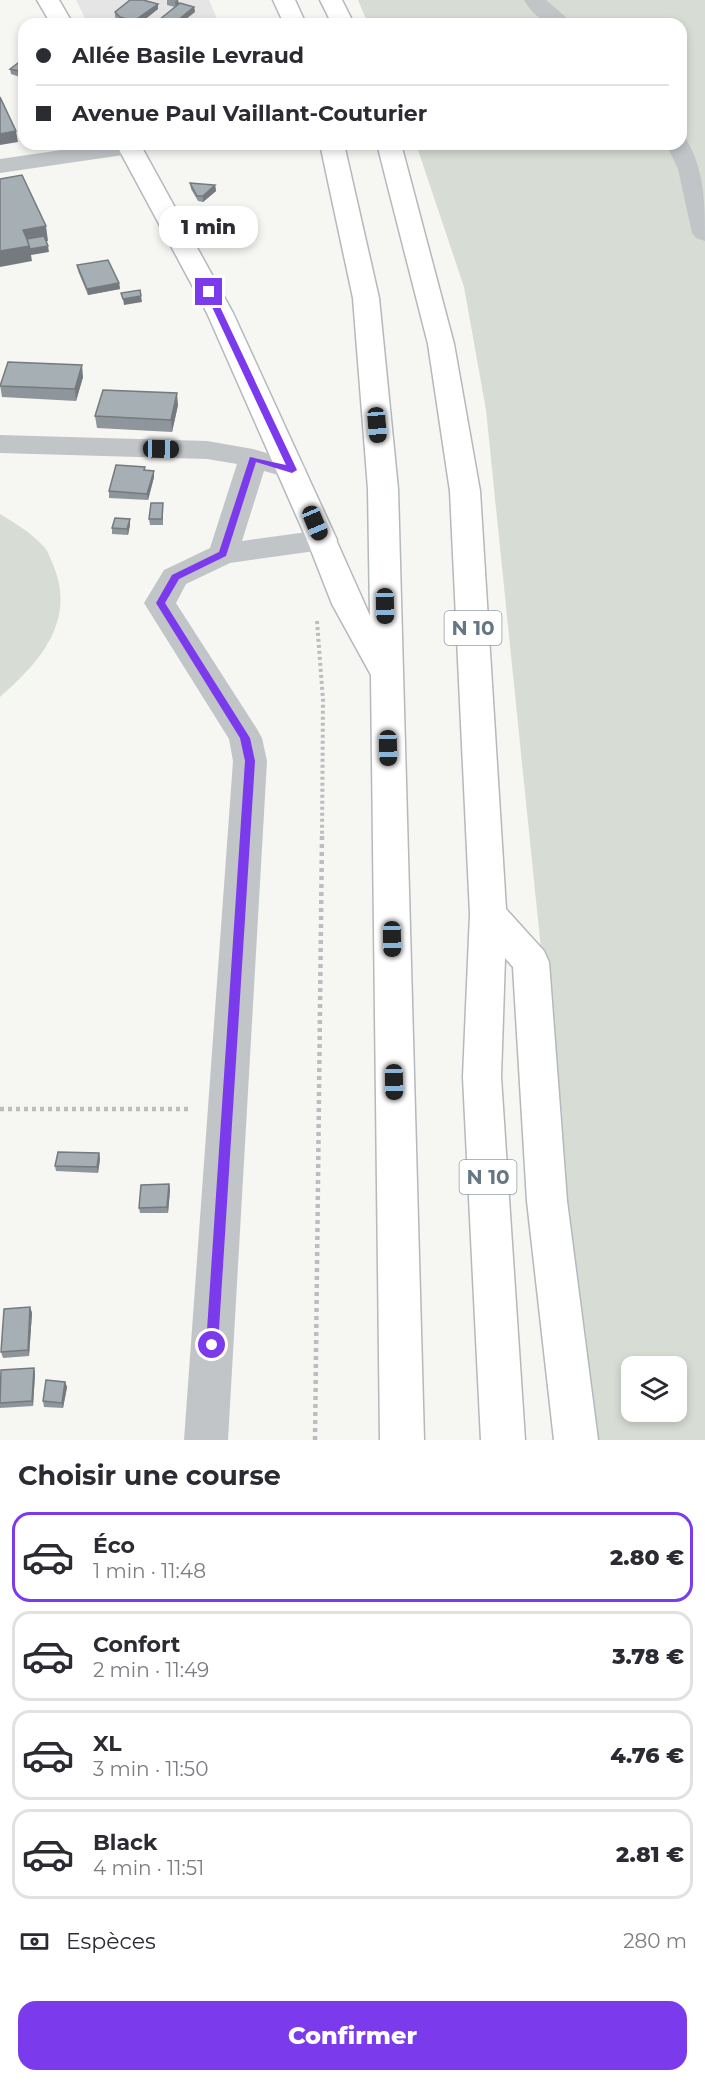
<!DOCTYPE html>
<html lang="fr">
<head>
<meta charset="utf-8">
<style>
	body { margin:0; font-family:Montserrat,sans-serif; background:#f7f7f7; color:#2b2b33; height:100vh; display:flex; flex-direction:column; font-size:22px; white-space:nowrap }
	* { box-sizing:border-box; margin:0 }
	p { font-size:20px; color:#7c7c81 }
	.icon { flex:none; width:33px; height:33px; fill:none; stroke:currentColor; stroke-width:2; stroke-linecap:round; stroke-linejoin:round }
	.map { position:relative; height:1440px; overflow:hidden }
	.sheet { display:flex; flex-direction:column; background:#fff; flex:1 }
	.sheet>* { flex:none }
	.hud { position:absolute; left:18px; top:18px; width:669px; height:132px; border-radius:18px; box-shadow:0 3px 9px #0003; display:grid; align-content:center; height:132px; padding:0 18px; background:#fff }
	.tools { position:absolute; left:621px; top:1356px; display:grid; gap:12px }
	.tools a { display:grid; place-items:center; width:66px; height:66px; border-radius:12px; background:#fff; box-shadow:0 3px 9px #0003; font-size:30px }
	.end { position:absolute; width:27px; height:27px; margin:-14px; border:8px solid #7c3aed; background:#fff; box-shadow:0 0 0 3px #fff }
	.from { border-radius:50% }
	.bubble { position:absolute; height:42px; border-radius:18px; background:#fff; box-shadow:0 3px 9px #0003; font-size:20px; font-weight:800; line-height:42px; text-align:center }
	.car { position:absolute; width:18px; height:36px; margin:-18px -9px; border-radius:8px; box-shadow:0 0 4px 2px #0007; background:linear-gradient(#222 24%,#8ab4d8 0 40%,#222 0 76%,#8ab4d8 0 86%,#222 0) }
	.hud b { display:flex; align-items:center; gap:21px; height:57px; font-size:22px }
	.hud b+b { border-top:2px solid #e1e1e2 }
	.hud i { width:15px; height:15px; background:#2b2b33 }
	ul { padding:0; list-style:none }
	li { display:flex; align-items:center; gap:18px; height:90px; margin:0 12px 9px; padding:0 6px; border:3px solid #e1e1e2; border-radius:18px }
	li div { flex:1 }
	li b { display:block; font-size:22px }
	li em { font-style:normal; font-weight:800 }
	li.current { border-color:#7c3aed }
	li>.icon { width:54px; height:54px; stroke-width:1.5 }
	h2 { padding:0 18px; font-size:27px; line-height:72px }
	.pay { display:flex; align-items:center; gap:15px; height:66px; padding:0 18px; font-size:22px }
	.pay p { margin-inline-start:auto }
	.button { display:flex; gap:12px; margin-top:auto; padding:12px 18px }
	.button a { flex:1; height:69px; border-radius:18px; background:#7c3aed; color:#fff; font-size:24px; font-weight:800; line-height:69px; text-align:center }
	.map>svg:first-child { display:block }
	.built { fill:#e4e5e4 }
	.green { fill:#d7ddd4; fill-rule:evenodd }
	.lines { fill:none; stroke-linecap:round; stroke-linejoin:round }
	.secondary-casing { stroke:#b3b9bd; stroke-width:3 }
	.primary-casing { stroke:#b4b9bc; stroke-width:3 }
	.path-far1 { stroke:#bbbdc0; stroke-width:4; stroke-dasharray:3 3; stroke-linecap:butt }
	.path { stroke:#bbbdc0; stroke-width:4.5; stroke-dasharray:4 4; stroke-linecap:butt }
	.street { fill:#c1c5c8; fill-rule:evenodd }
	.secondary { fill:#fff; fill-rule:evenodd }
	.primary { fill:#fff; fill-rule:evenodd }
	.wall { fill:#8f969b }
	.shaded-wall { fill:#747a7e }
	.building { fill:#a6afb4; stroke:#747a7e; stroke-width:1.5 }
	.route { fill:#7c3aed }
	.labels { text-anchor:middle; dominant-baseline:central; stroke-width:6; stroke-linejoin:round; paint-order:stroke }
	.shield { fill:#fff; stroke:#939fa9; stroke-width:1.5 }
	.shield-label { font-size:20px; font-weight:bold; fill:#657684 }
</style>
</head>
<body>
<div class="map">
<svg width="705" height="1440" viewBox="0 0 705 1440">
	<rect width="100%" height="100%" fill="#f6f6f3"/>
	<path class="built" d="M76,0H209L219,24H88Z"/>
	<g class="green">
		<path d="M358,0H705V1440H591L486,410L464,287L416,144H681V24H368ZM632,1366H676V1412H632Z"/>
		<path d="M0,514C15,523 32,533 44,547C49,552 51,561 54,567C76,622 39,663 0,697Z"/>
	</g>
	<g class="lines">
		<defs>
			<g id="secondary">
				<path d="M37,0H59L73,24H51Z"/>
				<path d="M116,144H140L233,313L337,540L333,547L322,550L311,547L307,540L207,313Z"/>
			</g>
			<g id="primary">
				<path d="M273,0H295L306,24H284Z"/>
				<path d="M320,0H342L354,24H332Z"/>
				<path d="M320,144H344L379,298L398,489L424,1440H380L371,675L332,604L307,540L311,533L322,530L333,533L370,616L368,489L353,298Z"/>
				<path d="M377,144H401L454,344L480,491L506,909L544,951L549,962L567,1201L598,1440H554L527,1201L513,967L505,958L501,1077L525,1440H481L463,1077L470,914L450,491L428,344Z"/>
			</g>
		</defs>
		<use href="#secondary" class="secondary-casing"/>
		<use href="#primary" class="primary-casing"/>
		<path class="path-far1" d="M317,621L323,700L322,837"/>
		<g class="path">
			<path d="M0,1109H188"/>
			<path d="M315,1440L322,836"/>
		</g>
		<g class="street">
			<path d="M524,0H546L574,24C549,24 538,23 524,0Z"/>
			<path d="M681,138L686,139C705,171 705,204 705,241L696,238L692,233L678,169L666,144H681Z"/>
			<path d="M102,144H140L142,147L138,152L130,154L0,173V159Z"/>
			<path d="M0,435L207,441L253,449L303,464L307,470L303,476L293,479L264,471L242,541L322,530L333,533L337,540L333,547L322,550L230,563L186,584L176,603L257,729L262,738L267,761L228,1440H184L233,761L229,739L144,603L164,570L210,548L237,464L207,459L0,453Z"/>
		</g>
		<use href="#secondary" class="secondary"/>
		<use href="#primary" class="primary"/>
	</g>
	<g class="wall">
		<path d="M167,0H178L179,4L194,7L195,12L167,5Z"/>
		<path d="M158,4V9L139,24H124L121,23L115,17V12Z"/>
		<path d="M24,65V74L20,77L11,74L10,69Z"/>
		<path d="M190,183L215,185L216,191L203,202L198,201L191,189Z"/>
		<path d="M77,265L119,283L120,289L88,295L78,271Z"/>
		<path d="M83,377L76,401L2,397L0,385Z"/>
		<path d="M178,405L172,432L97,428L95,416Z"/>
		<path d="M154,477L148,500L109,498V491Z"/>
		<path d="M163,503V525H150L149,519Z"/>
		<path d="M130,525L128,535L112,534V528Z"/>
		<path d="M99,1153L100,1159L98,1173L56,1171L55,1166Z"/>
		<path d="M169,1184L170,1190L168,1213H140L139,1208Z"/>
		<path d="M30,1307L32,1313L29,1356L3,1358L1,1352Z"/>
		<path d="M34,1368L35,1374L33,1406L0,1408V1379Z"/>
		<path d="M65,1382L67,1387L63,1408L44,1407L43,1401Z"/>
	</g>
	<g class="shaded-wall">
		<path d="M177,0H178L179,5L176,7L175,2Z"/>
		<path d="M158,4V9L139,24H134V21Z"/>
		<path d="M194,7L195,12L180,24H173Z"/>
		<path d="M24,68V74L20,77L19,71Z"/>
		<path d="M16,131L18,142L0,145V134Z"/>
		<path d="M215,185L216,191L203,202V196Z"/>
		<path d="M46,226L48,241L27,245L23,230Z"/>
		<path d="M30,246H48L49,252L31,255L32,261L0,267V251Z"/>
		<path d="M119,283L120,289L88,295L87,289Z"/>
		<path d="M141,296L142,302L124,305L123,299Z"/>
		<path d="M82,365L83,377L76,401L75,389Z"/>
		<path d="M177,393L178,405L172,432L171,420Z"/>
		<path d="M154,471V477L148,500L147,494Z"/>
		<path d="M130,519V525L128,535L127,529Z"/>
		<path d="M99,1153L100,1159L98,1173L97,1167Z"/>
		<path d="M169,1184L170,1190L168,1213L167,1207Z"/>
		<path d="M30,1307L32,1313L29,1356L28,1350Z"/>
		<path d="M34,1368L35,1374L33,1406L32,1401Z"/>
		<path d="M65,1382L67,1387L63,1408L62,1403Z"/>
	</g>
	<g class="building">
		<path d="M130,0H143L158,4L134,21L120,17L115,12Z"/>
		<path d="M180,3L194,7L173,24H154Z"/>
		<path d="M18,63L24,65V68L19,71L10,69Z"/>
		<path d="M0,97L16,131L0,134Z"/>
		<path d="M22,175L46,226L23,230L30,246L0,251V179Z"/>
		<path d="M190,183L215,185L203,196H197Z"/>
		<path d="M44,236L48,246L30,249L27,239Z"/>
		<path d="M108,260L119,283L87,289L77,265Z"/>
		<path d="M140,290L141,296L123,299L121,293Z"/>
		<path d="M8,362L82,365L75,389L0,386Z"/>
		<path d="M103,390L177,393L171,420L95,416Z"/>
		<path d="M116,465L145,467L144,470L154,471L147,494L109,491Z"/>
		<path d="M151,503H163L162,519H149Z"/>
		<path d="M115,518L130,519L127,529L112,528Z"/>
		<path d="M58,1152L99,1153L97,1167L55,1166Z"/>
		<path d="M169,1184L167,1207L139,1208L141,1185Z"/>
		<path d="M30,1307L28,1350L1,1352L4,1309Z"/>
		<path d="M34,1368L32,1401L0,1403L1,1370Z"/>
		<path d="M46,1380L65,1382L62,1403L43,1401Z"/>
	</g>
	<path class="route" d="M209,290L213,292L297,470L292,473L256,462L226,556L179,579L165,603L250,738L255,761L218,1345L217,1350L212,1351L208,1350L206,1345L245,761L240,738L156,603L172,575L219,552L250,457L286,465L205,292Z"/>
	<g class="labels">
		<g class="shield">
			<rect x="444.5" y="611" width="57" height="34" rx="4.5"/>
			<rect x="459.5" y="1160" width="57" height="34" rx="4.5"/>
		</g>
		<g class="shield-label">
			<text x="473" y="628">N 10</text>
			<text x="488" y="1177">N 10</text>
		</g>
	</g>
</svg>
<div class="tools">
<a><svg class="icon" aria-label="layers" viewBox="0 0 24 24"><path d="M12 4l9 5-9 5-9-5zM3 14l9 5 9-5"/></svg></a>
</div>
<i class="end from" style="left:212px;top:1345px"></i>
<i class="end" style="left:209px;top:292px"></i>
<div class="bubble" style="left:159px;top:206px;width:99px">1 min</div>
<i class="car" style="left:377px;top:425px;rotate:175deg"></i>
<i class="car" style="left:161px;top:449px;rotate:91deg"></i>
<i class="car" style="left:315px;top:523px;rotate:157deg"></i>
<i class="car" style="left:385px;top:606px;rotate:179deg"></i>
<i class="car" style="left:388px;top:748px;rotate:179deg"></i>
<i class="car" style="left:392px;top:939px;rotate:179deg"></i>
<i class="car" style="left:394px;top:1082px;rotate:179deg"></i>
<div class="hud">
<b><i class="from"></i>Allée Basile Levraud</b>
<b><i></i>Avenue Paul Vaillant-Couturier</b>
</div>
</div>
<section class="sheet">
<h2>Choisir une course</h2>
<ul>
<li class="current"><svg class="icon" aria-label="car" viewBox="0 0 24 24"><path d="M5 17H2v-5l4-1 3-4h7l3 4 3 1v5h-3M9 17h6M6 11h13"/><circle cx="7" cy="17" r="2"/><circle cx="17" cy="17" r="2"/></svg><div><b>Éco</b><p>1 min · 11:48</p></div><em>2.80 €</em></li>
<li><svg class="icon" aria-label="car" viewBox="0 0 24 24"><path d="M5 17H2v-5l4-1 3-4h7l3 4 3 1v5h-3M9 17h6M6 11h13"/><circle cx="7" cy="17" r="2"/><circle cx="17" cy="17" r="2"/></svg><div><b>Confort</b><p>2 min · 11:49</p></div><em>3.78 €</em></li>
<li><svg class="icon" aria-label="car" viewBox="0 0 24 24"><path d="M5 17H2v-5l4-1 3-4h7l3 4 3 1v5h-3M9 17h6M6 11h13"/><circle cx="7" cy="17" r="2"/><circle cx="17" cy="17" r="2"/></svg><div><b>XL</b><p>3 min · 11:50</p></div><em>4.76 €</em></li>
<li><svg class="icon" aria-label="car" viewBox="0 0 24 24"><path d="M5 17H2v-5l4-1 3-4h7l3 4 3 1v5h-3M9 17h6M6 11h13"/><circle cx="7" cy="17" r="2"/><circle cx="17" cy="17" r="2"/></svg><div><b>Black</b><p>4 min · 11:51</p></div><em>2.81 €</em></li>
</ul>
<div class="pay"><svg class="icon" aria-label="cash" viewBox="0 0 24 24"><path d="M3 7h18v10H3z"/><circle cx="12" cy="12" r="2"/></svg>Espèces<p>280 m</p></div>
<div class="button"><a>Confirmer</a></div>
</section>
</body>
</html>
